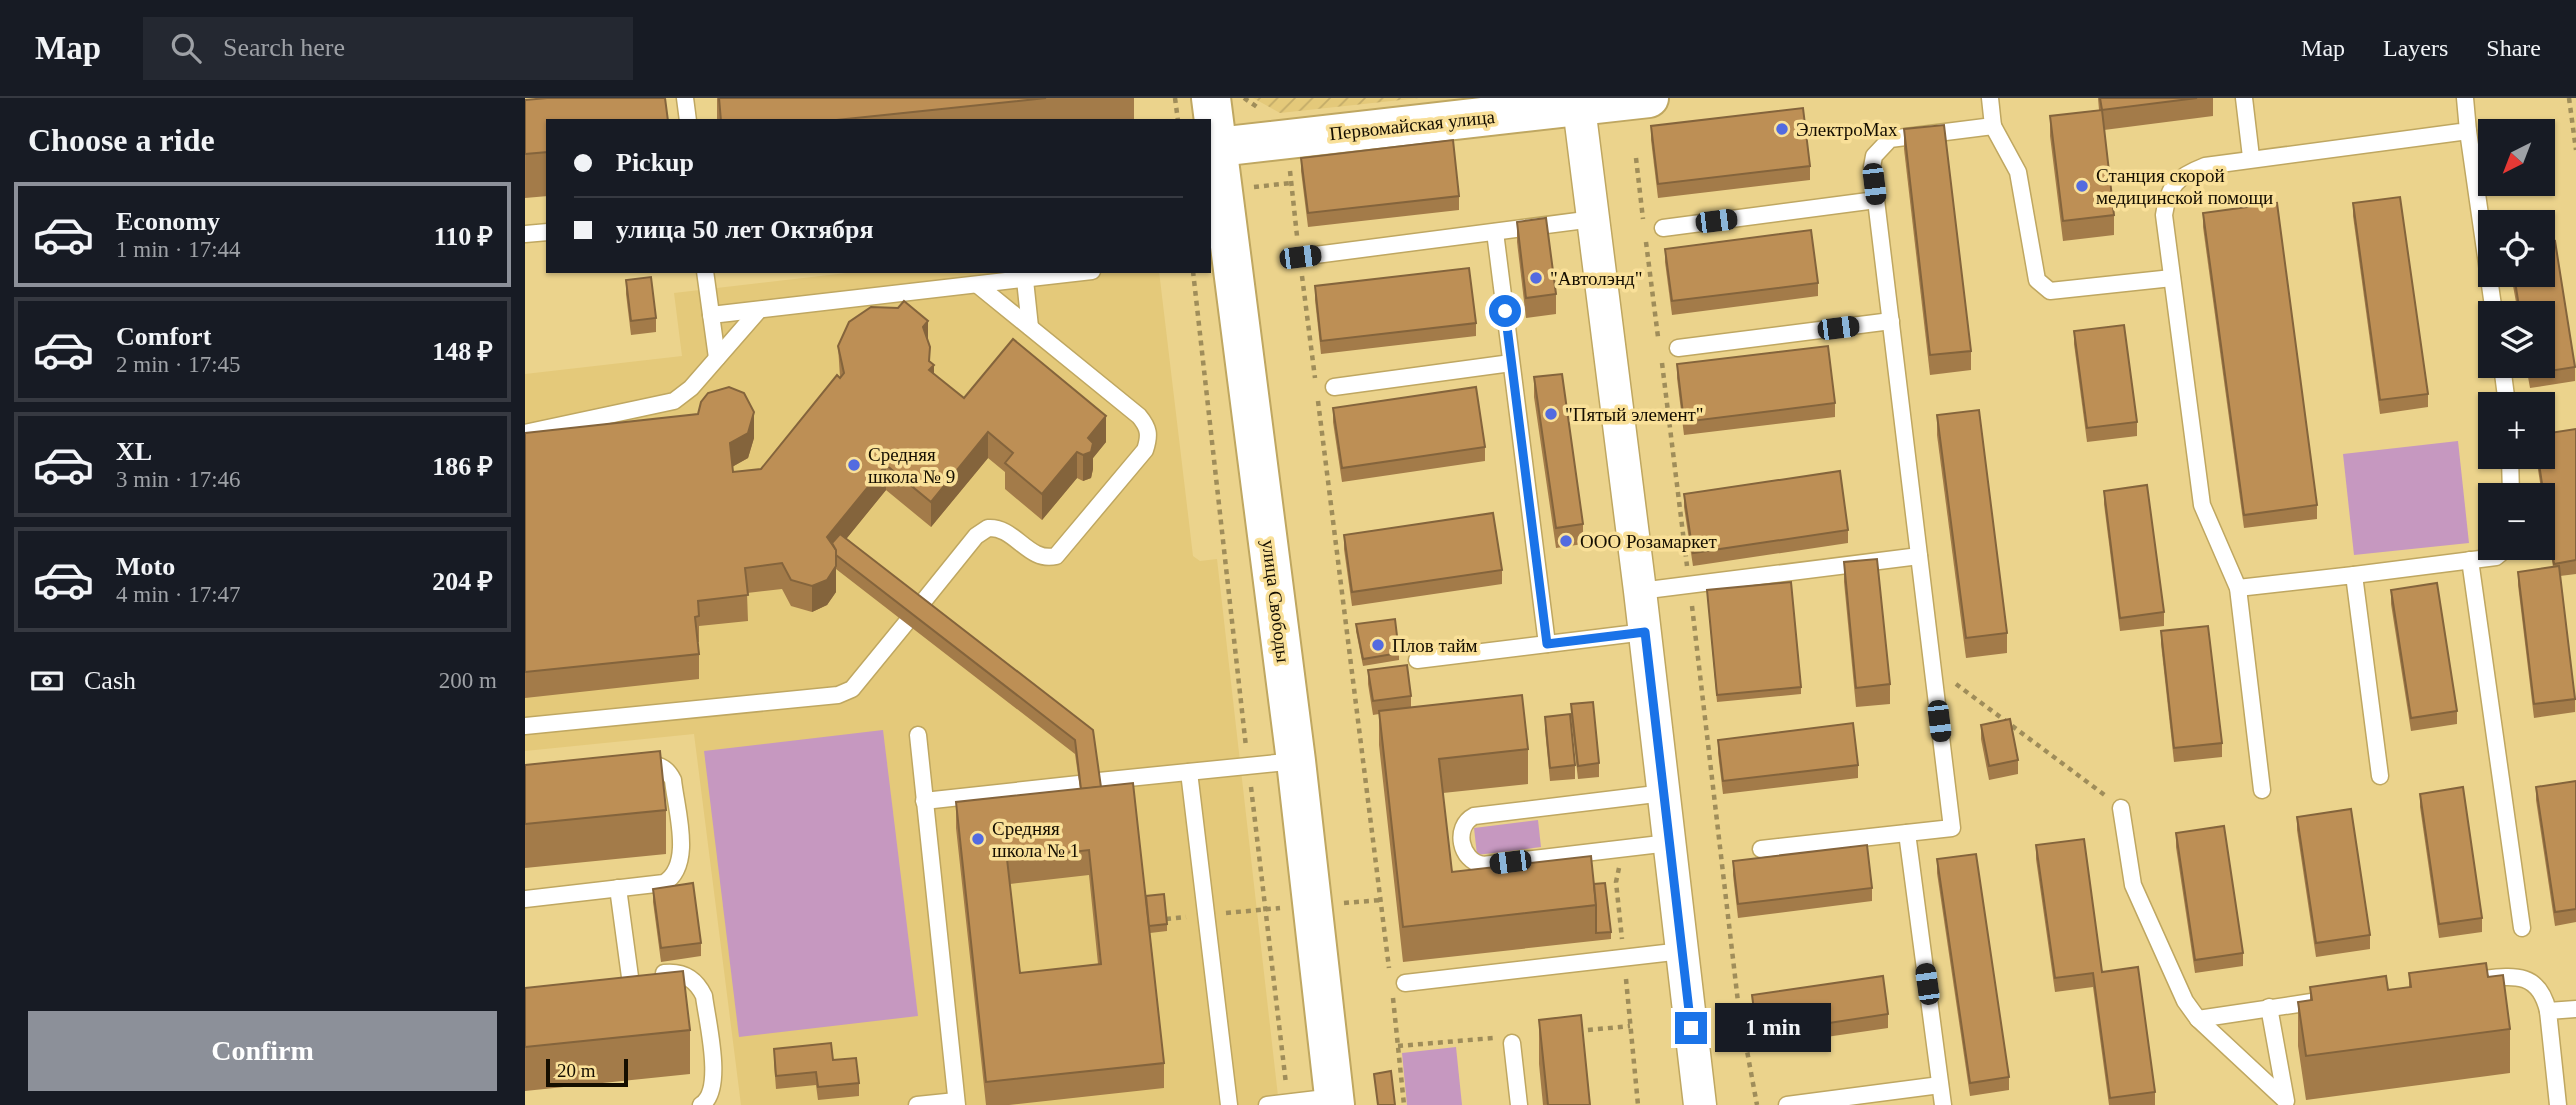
<!DOCTYPE html>
<html lang="en">
<head>
<meta charset="utf-8">
<style>
	body { margin:0; font-family:"Times New Roman",serif; background:#242831; color:#f1f3f6; height:100vh; display:flex; flex-direction:column; font-size:26px; white-space:nowrap }
	* { box-sizing:border-box; margin:0 }
	p { font-size:23px; color:#9ea1a6 }
	.icon { flex:none; width:38px; height:38px; fill:none; stroke:currentColor; stroke-width:2; stroke-linecap:round; stroke-linejoin:round }
	.map { position:relative; flex:1; overflow:hidden }
	.drawer { display:flex; flex-direction:column; background:#171b24; width:525px }
	.drawer>* { flex:none }
	.guide { position:absolute; left:21px; top:21px; width:665px; height:154px; border-radius:0px; box-shadow:0 2px 5px #0004; display:grid; align-content:center; height:154px; padding:0 28px; background:#171b24 }
	.needle { width:46px; rotate:222deg }
	.tools { position:absolute; left:1953px; top:21px; display:grid; gap:14px }
	.tools a { display:grid; place-items:center; width:77px; height:77px; border-radius:0px; background:#171b24; box-shadow:0 2px 5px #0004; font-size:35px }
	.scale { position:absolute; left:21px; bottom:18px; width:82px; box-sizing:border-box; padding-left:7px; border:4px solid #150e00; border-top:0; font-size:19px; line-height:24px; white-space:nowrap; color:#150e00; -webkit-text-stroke:5px #f9e099; paint-order:stroke }
	.end { position:absolute; width:32px; height:32px; margin:-16px; border:9px solid #1a73e8; background:#fff; box-shadow:0 0 0 4px #fff }
	.from { border-radius:50% }
	.bubble { position:absolute; height:49px; border-radius:0px; background:#171b24; box-shadow:0 2px 5px #0004; font-size:23px; font-weight:600; line-height:49px; text-align:center }
	.car { position:absolute; width:21px; height:42px; margin:-21px -10px; border-radius:9px; box-shadow:0 0 5px 2px #0007; background:linear-gradient(#222 24%,#8ab4d8 0 40%,#222 0 76%,#8ab4d8 0 86%,#222 0) }
	.guide b { display:flex; align-items:center; gap:24px; height:66px; font-size:26px }
	.guide b+b { border-top:2px solid #363941 }
	.guide i { width:18px; height:18px; background:#f1f3f6 }
	ul { padding:0; list-style:none }
	li { display:flex; align-items:center; gap:21px; height:105px; margin:0 14px 10px; padding:0 14px; border:4px solid #363941; border-radius:0px }
	li div { flex:1 }
	li b { display:block; font-size:26px }
	li em { font-style:normal; font-weight:600 }
	li.selected { border-color:#8c9099 }
	li>.icon { width:63px; height:63px; stroke-width:1.5 }
	h2 { padding:0 28px; font-size:32px; line-height:84px }
	.pay { display:flex; align-items:center; gap:18px; height:77px; padding:0 28px; font-size:26px }
	.pay p { margin-inline-start:auto }
	.primary-button { display:flex; gap:14px; margin-top:auto; padding:14px 28px }
	.primary-button a { flex:1; height:80px; border-radius:0px; background:#8c9099; color:#fff; font-size:28px; font-weight:600; line-height:80px; text-align:center }
	header { display:flex; align-items:center; gap:42px; box-sizing:border-box; height:98px; padding:0 35px; background:#171b24; border-bottom:2px solid #363941 }
	header strong { font-size:33px }
	nav { display:flex; gap:38px; margin-inline-start:auto; font-size:24px }
	.search { width:490px; height:63px; background:#242831; display:flex; align-items:center; gap:18px; box-sizing:border-box; padding:0 24px; border-radius:0px; color:#9ea1a6; font-size:26px }
	main { display:flex; flex:1; min-height:0 }
	.map>svg:first-child { display:block }
	.built { fill:#e4c97a }
	.industrial { fill:url(#industrial-furrows) }
	.green { fill:#c698c0 }
	.lines { fill:none; stroke-linecap:round; stroke-linejoin:round }
	.lane-casing { stroke:#bfa761; stroke-width:19 }
	.street-casing { stroke:#bfa761; stroke-width:35 }
	.secondary-casing { stroke:#bfa761; stroke-width:42 }
	.path { stroke:#9f8d5a; stroke-width:4.5; stroke-dasharray:5 5; stroke-linecap:butt }
	.lane { stroke:#fff; stroke-width:16 }
	.street { stroke:#fff; stroke-width:32 }
	.secondary { stroke:#fff; stroke-width:38 }
	.wall { fill:#a37b49; fill-rule:evenodd }
	.shaded-wall { fill:#84643c }
	.building { fill:#bd8f55; stroke:#84643c; stroke-width:2; fill-rule:evenodd }
	.route { stroke:#1a73e8; stroke-width:9 }
	.poi-dot { fill:#536be0; stroke:#f9e099; stroke-width:2.5 }
	.labels { text-anchor:middle; dominant-baseline:central; stroke-width:7; stroke-linejoin:round; paint-order:stroke }
	.street-label { font-size:19px; fill:#150e00; stroke:#f9e099 }
	.poi-label { font-size:19px; fill:#150e00; stroke:#f9e099; text-anchor:start }
</style>
</head>
<body>
<header>
<strong>Map</strong>
<div class="search"><svg class="icon" aria-label="search" viewBox="0 0 24 24"><circle cx="10" cy="10" r="6"/><path d="M15 15l6 6"/></svg>Search here</div>
<nav><a>Map</a><a>Layers</a><a>Share</a></nav>
</header>
<main>
<section class="drawer">
<h2>Choose a ride</h2>
<ul>
<li class="selected"><svg class="icon" aria-label="car" viewBox="0 0 24 24"><path d="M5 17H2v-5l4-1 3-4h7l3 4 3 1v5h-3M9 17h6M6 11h13"/><circle cx="7" cy="17" r="2"/><circle cx="17" cy="17" r="2"/></svg><div><b>Economy</b><p>1 min · 17:44</p></div><em>110 ₽</em></li>
<li><svg class="icon" aria-label="car" viewBox="0 0 24 24"><path d="M5 17H2v-5l4-1 3-4h7l3 4 3 1v5h-3M9 17h6M6 11h13"/><circle cx="7" cy="17" r="2"/><circle cx="17" cy="17" r="2"/></svg><div><b>Comfort</b><p>2 min · 17:45</p></div><em>148 ₽</em></li>
<li><svg class="icon" aria-label="car" viewBox="0 0 24 24"><path d="M5 17H2v-5l4-1 3-4h7l3 4 3 1v5h-3M9 17h6M6 11h13"/><circle cx="7" cy="17" r="2"/><circle cx="17" cy="17" r="2"/></svg><div><b>XL</b><p>3 min · 17:46</p></div><em>186 ₽</em></li>
<li><svg class="icon" aria-label="car" viewBox="0 0 24 24"><path d="M5 17H2v-5l4-1 3-4h7l3 4 3 1v5h-3M9 17h6M6 11h13"/><circle cx="7" cy="17" r="2"/><circle cx="17" cy="17" r="2"/></svg><div><b>Moto</b><p>4 min · 17:47</p></div><em>204 ₽</em></li>
</ul>
<div class="pay"><svg class="icon" aria-label="cash" viewBox="0 0 24 24"><path d="M3 7h18v10H3z"/><circle cx="12" cy="12" r="2"/></svg>Cash<p>200 m</p></div>
<div class="primary-button"><a>Confirm</a></div>
</section>
<div class="map">
<svg width="2051" height="1007" viewBox="0 0 2051 1007">
	<defs>
		<pattern id="industrial-furrows" width="10" height="10" patternUnits="userSpaceOnUse" patternTransform="scale(1.75)"><rect width="10" height="10" fill="#e4c97a"/><path d="M-1 1l2-2M0 10L10 0M9 11l2-2" fill="none" stroke="#c3ab68"/></pattern>
	</defs>
	<rect width="100%" height="100%" fill="#ebd38c"/>
	<path class="built" d="M339,173H634L668,458L675,463L692,461L754,1007H216L169,636L0,653V276L157,258L149,195Z"/>
	<path class="industrial" d="M728,0H894L755,15Z"/>
	<g class="green">
		<path d="M1933,343L1944,445L1829,457L1818,356Z"/>
		<path d="M358,632L393,918L214,939L179,653Z"/>
		<path d="M1013,722L1016,749L952,757L949,730Z"/>
		<path d="M931,949L937,1007H882L877,955Z"/>
	</g>
	<g class="lines">
		<defs>
			<g id="lane">
				<path d="M160,0L163,23"/>
				<path d="M1719,0L1726,59"/>
				<path d="M1468,28L1493,74L1512,182L1525,193L1647,180"/>
				<path d="M1943,33L1969,215"/>
				<path d="M1138,130L1351,102"/>
				<path d="M970,134L1022,546"/>
				<path d="M0,136L23,134"/>
				<path d="M775,159L1068,121"/>
				<path d="M180,173L192,260"/>
				<path d="M500,182L505,229"/>
				<path d="M186,217L567,173"/>
				<path d="M1153,250L1366,223"/>
				<path d="M1977,268L1982,306"/>
				<path d="M809,289L986,265"/>
				<path d="M0,335L149,303L166,290L234,212"/>
				<path d="M1985,359L1986,397"/>
				<path d="M1945,462L1997,830"/>
				<path d="M1829,477L1971,459L1982,450"/>
				<path d="M1713,490L1829,477L1855,678"/>
				<path d="M1115,493L1394,458"/>
				<path d="M393,510L451,438L463,430C490,428 503,465 531,458L620,352C625,337 624,330 614,318L454,188"/>
				<path d="M892,562L1120,534"/>
				<path d="M0,628L313,597L327,591L381,525"/>
				<path d="M393,637L432,1007"/>
				<path d="M664,674L704,1007"/>
				<path d="M574,683L771,663"/>
				<path d="M1737,692L1713,490L1677,407L1639,117C1644,86 1652,79 1680,68L1943,33L1940,0"/>
				<path d="M1139,695L949,718C928,729 935,763 958,767L1144,745"/>
				<path d="M399,703L554,686"/>
				<path d="M1596,710L1608,787L1660,903L1673,921L1760,1002"/>
				<path d="M1382,735L1418,1007"/>
				<path d="M1236,751L1427,730L1347,69L1349,58L1365,41L1468,28L1465,0"/>
				<path d="M93,790L105,879"/>
				<path d="M0,801L139,785C169,767 151,712 148,682C141,668 133,666 117,667"/>
				<path d="M139,875C158,873 171,881 179,898C182,923 200,993 176,1007"/>
				<path d="M1958,881C1991,877 2014,875 2023,913"/>
				<path d="M880,885L1157,853"/>
				<path d="M1744,909L1761,1003"/>
				<path d="M1673,921L1793,903"/>
				<path d="M987,945L994,1007"/>
				<path d="M392,1007L431,1003"/>
				<path d="M742,1007L809,999"/>
				<path d="M1262,1007L1415,987"/>
				<path d="M2033,1007L2023,913L2051,911"/>
			</g>
			<path id="street" d="M1054,9L1115,493L1175,1007"/>
			<g id="secondary">
				<path d="M686,0L771,663L810,1007"/>
				<path d="M693,49L1124,0"/>
			</g>
		</defs>
		<use href="#lane" class="lane-casing"/>
		<use href="#street" class="street-casing"/>
		<use href="#secondary" class="secondary-casing"/>
		<g class="path">
			<path d="M650,0L653,23"/>
			<path d="M719,0L735,11"/>
			<path d="M2044,0L2051,52"/>
			<path d="M1111,60L1118,121"/>
			<path d="M765,73L772,138"/>
			<path d="M729,89L766,85"/>
			<path d="M1121,144L1133,239"/>
			<path d="M668,173L721,649"/>
			<path d="M777,178L790,280"/>
			<path d="M1137,265L1162,468"/>
			<path d="M793,303L864,870"/>
			<path d="M1167,508L1213,904L1232,1007"/>
			<path d="M1431,586L1581,698"/>
			<path d="M726,689L761,986"/>
			<path d="M1094,770L1091,784L1097,841"/>
			<path d="M819,805L856,802"/>
			<path d="M701,815L755,810"/>
			<path d="M641,821L661,819"/>
			<path d="M1101,881L1113,1007"/>
			<path d="M868,900L879,1007"/>
			<path d="M1053,933L1105,928"/>
			<path d="M873,948L968,940"/>
		</g>
		<use href="#lane" class="lane"/>
		<use href="#street" class="street"/>
		<use href="#secondary" class="secondary"/>
	</g>
	<g class="wall">
		<rect x="192" y="0" width="417" height="23"/>
		<path d="M1573,0H1688V18L1579,32L1589,117V137L1538,143L1525,38V18L1574,12Z"/>
		<path d="M0,2L23,23V98L0,100Z"/>
		<path d="M1126,28L1285,68V82L1133,100L1126,42Z"/>
		<path d="M1379,31L1446,253V272L1405,277L1379,51Z"/>
		<path d="M776,60L934,98V112L783,129L776,73Z"/>
		<path d="M1828,105L1903,296V309L1855,316L1828,118Z"/>
		<path d="M1678,115L1792,407V421L1719,430L1678,129Z"/>
		<path d="M992,124L1031,196V216L1001,220L992,144Z"/>
		<path d="M1140,151L1293,185V198L1147,217L1140,164Z"/>
		<path d="M1986,177H2018L2050,269V283L2005,290L2001,268H2018V215H1993Z"/>
		<path d="M101,182L131,220V234L106,237L101,196Z"/>
		<path d="M790,188L951,225V238L796,256L790,202Z"/>
		<path d="M1549,233L1612,324V338L1562,344L1549,246Z"/>
		<path d="M403,243L405,263L409,276L439,300L581,344L568,360V371L566,380L558,383L552,380L517,422L480,391V374L463,360L406,429L361,392L321,441L568,632L576,689L621,798L642,826V833L625,835L639,965V990L484,1007H461L431,730V704L555,691L550,656L311,471V494L302,507L287,514L266,508L257,491L222,495L223,523L174,528V544H173L174,556V581L0,600V335L229,340L223,360L207,369L208,374L236,371L315,279L313,248ZM564,777L573,866L495,875L485,786Z"/>
		<path d="M1152,266L1310,305V319L1159,337L1152,280Z"/>
		<path d="M1009,279L1058,426V446L1031,450L1009,299Z"/>
		<path d="M808,310L960,349V363L817,384L808,324Z"/>
		<path d="M1412,317L1482,535V555L1441,560L1412,337Z"/>
		<path d="M2051,331V476L2035,478L2050,601V614L2009,620L1993,487V474L2028,469L2018,404V397H2017L2011,359H2018Z"/>
		<path d="M1579,393L1639,514V528L1595,533L1579,406Z"/>
		<path d="M1159,396L1323,432V445L1168,468L1159,409Z"/>
		<path d="M819,437L977,472V486L827,508L819,451Z"/>
		<path d="M1319,464L1365,586V606L1331,609L1319,484Z"/>
		<path d="M1182,492L1276,589V596L1192,604Z"/>
		<path d="M1866,492L1932,613V626L1886,633L1866,506Z"/>
		<path d="M831,526L874,555V562L838,568L831,533Z"/>
		<path d="M1636,533L1697,645V659L1649,664L1636,546Z"/>
		<path d="M843,572L886,598V609L1003,651V686L918,695L927,774L1069,786L1086,834V841L878,864L854,647V616L848,617L843,586Z"/>
		<path d="M1046,606L1074,665V679L1053,681L1046,620Z"/>
		<path d="M1020,619L1050,667V681L1025,683L1020,632Z"/>
		<path d="M1456,627L1493,662V676L1464,682L1456,641Z"/>
		<path d="M1193,642L1333,667V680L1198,696L1193,655Z"/>
		<path d="M0,667L141,712V756L0,770Z"/>
		<path d="M2051,683V824L2030,828L2011,702V689Z"/>
		<path d="M1895,696L1957,820V834L1914,840L1895,709Z"/>
		<path d="M1772,719L1845,837V851L1791,859L1772,732Z"/>
		<path d="M1651,735L1718,855V868L1670,875L1651,749Z"/>
		<path d="M1511,747L1577,874L1630,994V1007H1584L1568,889L1530,894L1511,761Z"/>
		<path d="M1412,761L1484,979V992L1445,998L1412,775Z"/>
		<path d="M1208,763L1347,790V803L1213,820L1208,777Z"/>
		<path d="M128,791L176,845V858L136,864L128,804Z"/>
		<path d="M1884,875L1963,879L1985,931V975L1781,1002L1773,948V904L1785,903V889L1863,892L1884,889Z"/>
		<path d="M0,890L165,932V976L0,993Z"/>
		<path d="M1227,897L1363,916V930L1232,949L1227,911Z"/>
		<path d="M1014,922L1065,1007H1018L1014,966Z"/>
		<path d="M249,951L308,962L334,985V998L293,1002L291,987L251,991L249,965Z"/>
	</g>
	<g class="shaded-wall">
		<path d="M403,223V248L398,229Z"/>
		<path d="M405,249V271L409,267V292L404,297V263Z"/>
		<path d="M229,314V340L223,360L205,370V345Z"/>
		<path d="M581,318V344L568,360V371L566,380L558,383V357L563,340Z"/>
		<path d="M463,334V360L406,429V404Z"/>
		<path d="M552,354V380L517,422V396Z"/>
		<path d="M361,367V392L309,456L302,439Z"/>
		<path d="M311,468V494L302,507L287,514V488Z"/>
	</g>
	<g class="building">
		<path d="M22,0H140L143,23H23V54L0,56V2Z"/>
		<path d="M194,0H521L302,23H196Z"/>
		<path d="M1575,0H1672L1577,12Z"/>
		<path d="M1278,10L1285,68L1133,86L1126,28Z"/>
		<path d="M1577,12L1589,117L1538,123L1525,18Z"/>
		<path d="M1419,27L1446,253L1405,257L1379,31Z"/>
		<path d="M928,42L934,98L783,115L776,60Z"/>
		<path d="M1875,99L1903,296L1855,302L1828,105Z"/>
		<path d="M1752,105L1792,407L1719,417L1678,115Z"/>
		<path d="M1021,120L1031,196L1001,200L992,124Z"/>
		<path d="M1286,132L1293,185L1147,203L1140,151Z"/>
		<path d="M2030,143L2050,269L2005,276L2004,268H2018V215H1995L1989,177H2018V145Z"/>
		<path d="M944,170L951,225L796,243L790,188Z"/>
		<path d="M126,179L131,220L106,223L101,182Z"/>
		<path d="M379,203L403,223L398,229L405,249L404,263L409,267L404,272L439,300L488,241L581,318L563,340L568,345L566,354L558,357L552,354L517,396L480,365L488,355L463,334L406,404L361,367L302,439L311,452V468L302,482L287,488L266,482L257,465L220,470L223,497L173,503L174,518L170,519L174,556L0,574V335L173,316L176,304L183,295L204,289L219,295L229,314L223,335L205,345L208,374L236,371L312,277L315,280L319,275L313,248L324,224L346,209L373,210Z"/>
		<path d="M1599,227L1612,324L1562,330L1549,233Z"/>
		<path d="M1303,248L1310,305L1159,324L1152,266Z"/>
		<path d="M1037,276L1058,426L1031,430L1009,279Z"/>
		<path d="M951,289L960,349L817,370L808,310Z"/>
		<path d="M1454,312L1482,535L1441,540L1412,317Z"/>
		<path d="M2051,331V462L2029,466L2013,359H2018V336Z"/>
		<path d="M1315,373L1323,432L1168,455L1159,396Z"/>
		<path d="M1622,387L1639,514L1595,520L1579,393Z"/>
		<path d="M968,415L977,472L827,494L819,437Z"/>
		<path d="M315,436L568,632L576,689L556,691L550,642L311,457V452L307,445Z"/>
		<path d="M1352,461L1365,586L1331,590L1319,464Z"/>
		<path d="M2034,468L2050,601L2009,606L1993,474Z"/>
		<path d="M1266,484L1276,589L1192,597L1182,492Z"/>
		<path d="M1912,485L1932,613L1886,620L1866,492Z"/>
		<path d="M870,521L874,555L838,561L831,526Z"/>
		<path d="M1683,528L1697,645L1649,650L1636,533Z"/>
		<path d="M882,567L886,598L848,603L843,572Z"/>
		<path d="M997,597L1003,651L914,661L927,774L1066,758L1071,807L878,829L854,613Z"/>
		<path d="M1068,604L1074,665L1053,668L1046,606Z"/>
		<path d="M1045,616L1050,667L1025,670L1020,619Z"/>
		<path d="M1485,621L1493,662L1464,668L1456,627Z"/>
		<path d="M1328,625L1333,667L1198,683L1193,642Z"/>
		<path d="M135,653L141,712L0,726V667Z"/>
		<path d="M2051,683V811L2030,814L2011,689Z"/>
		<path d="M608,685L639,965L461,984L431,704ZM564,752L576,866L495,875L482,761Z"/>
		<path d="M1938,689L1957,820L1914,826L1895,696Z"/>
		<path d="M1826,711L1845,837L1791,845L1772,719Z"/>
		<path d="M1699,728L1718,855L1670,862L1651,735Z"/>
		<path d="M1559,741L1577,874L1613,869L1630,994L1585,1000L1568,875L1530,880L1511,747Z"/>
		<path d="M1342,747L1347,790L1213,806L1208,763Z"/>
		<path d="M1451,756L1484,979L1445,985L1412,761Z"/>
		<path d="M168,785L176,845L136,850L128,791Z"/>
		<path d="M1080,785L1086,834L1071,835V807L1069,786Z"/>
		<path d="M639,796L642,826L624,828L621,798Z"/>
		<path d="M1961,865L1963,879L1978,877L1985,931L1781,958L1773,904L1787,902L1785,889L1861,878L1863,892L1886,889L1884,875Z"/>
		<path d="M158,873L165,932L0,949V890Z"/>
		<path d="M1358,878L1363,916L1232,936L1227,897Z"/>
		<path d="M1056,917L1065,1007H1023L1014,922Z"/>
		<path d="M306,945L308,962L331,960L334,985L293,989L291,974L251,978L249,951Z"/>
		<path d="M866,973L870,1007H853L849,976Z"/>
	</g>
	<g class="lines">
		<path class="route" d="M980,213L1022,546L1120,534L1166,930"/>
	</g>
	<g class="poi-dot">
		<circle cx="1257" cy="31" r="7"/>
		<circle cx="1557" cy="88" r="7"/>
		<circle cx="1011" cy="180" r="7"/>
		<circle cx="1026" cy="316" r="7"/>
		<circle cx="329" cy="367" r="7"/>
		<circle cx="1041" cy="443" r="7"/>
		<circle cx="853" cy="547" r="7"/>
		<circle cx="453" cy="741" r="7"/>
	</g>
	<g class="labels">
		<g class="street-label">
			<text transform="translate(887 27) rotate(-6)">Первомайская улица</text>
			<text transform="translate(751 503) rotate(83)">улица Свободы</text>
		</g>
		<g class="poi-label">
			<text x="1271" y="31">ЭлектроMax</text>
			<text x="1571" y="77">Станция скорой<tspan x="1571" dy="22">медицинской помощи</tspan></text>
			<text x="1025" y="180">"Автолэнд"</text>
			<text x="1040" y="316">"Пятый элемент"</text>
			<text x="343" y="356">Средняя<tspan x="343" dy="22">школа № 9</tspan></text>
			<text x="1055" y="443">ООО Розамаркет</text>
			<text x="867" y="547">Плов тайм</text>
			<text x="467" y="730">Средняя<tspan x="467" dy="22">школа № 1</tspan></text>
		</g>
	</g>
</svg>
<div class="tools">
<a><svg class="needle" viewBox="-14 -14 28 28"><path d="M0-13l5 13h-10z" fill="#e53935"/><path d="M0 13l5-13h-10z" fill="#9ea1a6"/></svg></a>
<a><svg class="icon" aria-label="locate" viewBox="0 0 24 24"><circle cx="12" cy="12" r="6"/><path d="M12 2v4M12 18v4M2 12h4M18 12h4"/></svg></a>
<a><svg class="icon" aria-label="layers" viewBox="0 0 24 24"><path d="M12 4l9 5-9 5-9-5zM3 14l9 5 9-5"/></svg></a>
<a>+</a>
<a>−</a>
</div>
<div class="scale">20 m</div>
<i class="end from" style="left:980px;top:213px"></i>
<i class="end" style="left:1166px;top:930px"></i>
<div class="bubble" style="left:1190px;top:905px;width:116px">1 min</div>
<i class="car" style="left:1349px;top:86px;rotate:173deg"></i>
<i class="car" style="left:1191px;top:123px;rotate:83deg"></i>
<i class="car" style="left:775px;top:159px;rotate:83deg"></i>
<i class="car" style="left:1313px;top:230px;rotate:83deg"></i>
<i class="car" style="left:1414px;top:623px;rotate:173deg"></i>
<i class="car" style="left:985px;top:764px;rotate:263deg"></i>
<i class="car" style="left:1402px;top:886px;rotate:352deg"></i>
<div class="guide">
<b><i class="from"></i>Pickup</b>
<b><i></i>улица 50 лет Октября</b>
</div>
</div>
</main>
</body>
</html>
